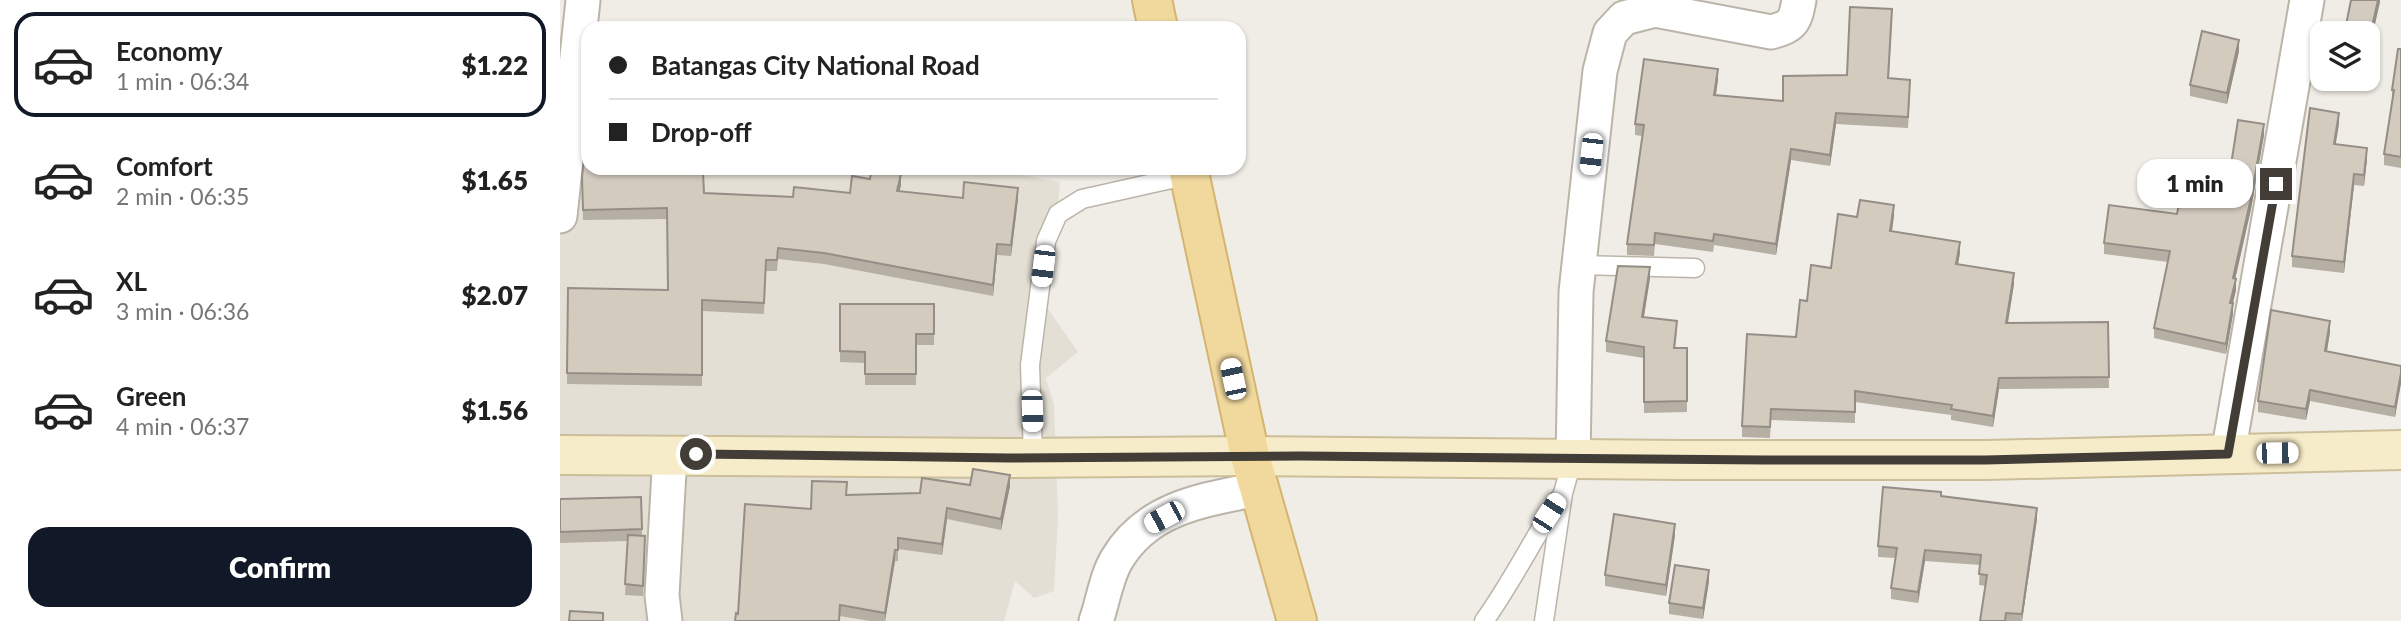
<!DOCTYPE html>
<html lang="en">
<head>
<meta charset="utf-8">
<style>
	body { margin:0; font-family:Lato,sans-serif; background:#f6f6f6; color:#222; height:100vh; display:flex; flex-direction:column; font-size:26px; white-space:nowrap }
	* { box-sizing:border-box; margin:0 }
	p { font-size:23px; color:#767676 }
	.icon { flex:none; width:38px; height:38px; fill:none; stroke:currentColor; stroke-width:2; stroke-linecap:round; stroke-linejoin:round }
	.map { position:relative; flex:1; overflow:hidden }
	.sheet { display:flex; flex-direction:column; background:#fff; width:560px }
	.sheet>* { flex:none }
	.guide { position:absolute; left:21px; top:21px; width:665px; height:154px; border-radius:21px; box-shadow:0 2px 5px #0004; display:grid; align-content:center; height:154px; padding:0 28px; background:#fff }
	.tools { position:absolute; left:1750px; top:21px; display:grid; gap:14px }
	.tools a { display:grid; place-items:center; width:70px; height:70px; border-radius:14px; background:#fff; box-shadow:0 2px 5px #0004; font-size:35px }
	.end { position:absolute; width:32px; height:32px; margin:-16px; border:9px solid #423d36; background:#fff; box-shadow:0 0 0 4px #fff }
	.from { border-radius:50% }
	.bubble { position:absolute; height:49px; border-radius:21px; background:#fff; box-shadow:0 2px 5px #0004; font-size:23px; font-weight:800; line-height:49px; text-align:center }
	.car { position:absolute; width:21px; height:42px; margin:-21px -10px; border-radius:9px; box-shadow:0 0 5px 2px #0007; background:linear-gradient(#fff 24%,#345 0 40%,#fff 0 76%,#345 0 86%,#fff 0) }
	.guide b { display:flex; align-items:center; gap:24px; height:66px; font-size:26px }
	.guide b+b { border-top:2px solid #e0e0e0 }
	.guide i { width:18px; height:18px; background:#222 }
	ul { padding:12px 0 0; list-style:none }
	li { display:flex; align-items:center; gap:21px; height:105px; margin:0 14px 10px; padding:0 14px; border:4px solid transparent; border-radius:21px }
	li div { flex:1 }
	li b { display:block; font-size:26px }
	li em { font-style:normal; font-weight:800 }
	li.on { border-color:#111827 }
	li>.icon { width:63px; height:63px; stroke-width:1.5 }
	.action { display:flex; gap:14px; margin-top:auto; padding:14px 28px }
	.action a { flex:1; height:80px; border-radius:21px; background:#111827; color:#fff; font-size:28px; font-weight:800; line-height:80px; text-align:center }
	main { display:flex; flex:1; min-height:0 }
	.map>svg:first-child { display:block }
	.residential { fill:#e4dfd4 }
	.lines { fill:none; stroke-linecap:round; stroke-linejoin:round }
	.lane-casing { stroke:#bbb4a9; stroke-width:21 }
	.street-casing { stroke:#bbb4a9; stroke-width:37 }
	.secondary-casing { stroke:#cbbe9a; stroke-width:42 }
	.primary-casing { stroke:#d4b570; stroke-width:42 }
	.lane { stroke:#fff; stroke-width:18 }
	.street { stroke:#fff; stroke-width:33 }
	.secondary { stroke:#f7ecc9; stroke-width:38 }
	.primary { stroke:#f1d99e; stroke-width:38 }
	.wall { fill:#b6afa4 }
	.shaded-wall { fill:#948e86 }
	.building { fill:#d4cbbf; stroke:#948e86; stroke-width:2 }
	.route { stroke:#423d36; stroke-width:9 }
</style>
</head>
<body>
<main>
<section class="sheet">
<ul>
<li class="on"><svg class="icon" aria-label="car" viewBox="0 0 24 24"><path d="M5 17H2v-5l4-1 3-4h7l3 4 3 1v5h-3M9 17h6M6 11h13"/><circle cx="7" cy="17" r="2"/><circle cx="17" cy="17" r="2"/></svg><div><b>Economy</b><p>1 min · 06:34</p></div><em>$1.22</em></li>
<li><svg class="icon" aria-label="car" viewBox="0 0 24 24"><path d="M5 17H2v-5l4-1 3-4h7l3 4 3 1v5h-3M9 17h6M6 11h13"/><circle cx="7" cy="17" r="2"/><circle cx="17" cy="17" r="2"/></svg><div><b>Comfort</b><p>2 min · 06:35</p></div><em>$1.65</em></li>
<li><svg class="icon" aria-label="car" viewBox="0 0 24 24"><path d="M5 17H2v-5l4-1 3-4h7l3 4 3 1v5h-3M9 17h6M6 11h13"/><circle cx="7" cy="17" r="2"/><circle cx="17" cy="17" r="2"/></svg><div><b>XL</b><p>3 min · 06:36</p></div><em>$2.07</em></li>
<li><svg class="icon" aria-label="car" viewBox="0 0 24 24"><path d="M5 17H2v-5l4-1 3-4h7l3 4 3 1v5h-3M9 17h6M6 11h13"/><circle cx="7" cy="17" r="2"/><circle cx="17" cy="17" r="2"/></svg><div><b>Green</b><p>4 min · 06:37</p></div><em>$1.56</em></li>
</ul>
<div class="action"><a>Confirm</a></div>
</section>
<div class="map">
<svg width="1841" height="621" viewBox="0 0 1841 621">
	<rect width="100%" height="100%" fill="#f0ede6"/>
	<path class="residential" d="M0,36L5,37L28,97V168H422L500,182L488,309L518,352L486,378L494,405L498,515L494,591L474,598L455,581L444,621H0Z"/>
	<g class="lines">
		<defs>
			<g id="lane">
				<path d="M1019,265L1135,268"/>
				<path d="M473,456L470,365L486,241L498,214L522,199L629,175"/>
				<path d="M924,621C952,582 973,539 999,499"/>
				<path d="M984,621L1003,493L1013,458"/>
			</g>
			<g id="street">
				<path d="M0,216L23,0"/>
				<path d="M1668,454L1747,0"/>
				<path d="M1013,458L1016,292L1040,71L1050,33L1064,18L1095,10L1211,32C1233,26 1235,22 1239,0"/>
				<path d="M105,621L102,595L110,454"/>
				<path d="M536,621C543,602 546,577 557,559C588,507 644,500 698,489"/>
			</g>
			<path id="secondary" d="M0,455L449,458L690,456L1122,460H1426L1841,450"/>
			<g id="primary">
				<path d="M592,0L598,28"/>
				<path d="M628,168L690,456L737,621"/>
			</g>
		</defs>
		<use href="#lane" class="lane-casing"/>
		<use href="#street" class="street-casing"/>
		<use href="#secondary" class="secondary-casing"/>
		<use href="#primary" class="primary-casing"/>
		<use href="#lane" class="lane"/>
		<use href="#street" class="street"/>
		<use href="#secondary" class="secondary"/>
		<use href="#primary" class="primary"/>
	</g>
	<g class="wall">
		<path d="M1820,0L1811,42L1808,41V33H1786V25Z"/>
		<path d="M1332,20L1329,78L1350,91L1348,128L1276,124L1270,166L1231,160L1216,255L1154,245L1153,252L1095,244L1094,256L1067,255V244L1083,136L1075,135V124L1158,80L1156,95L1223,101L1287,75Z"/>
		<path d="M1841,49V168L1824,165V154L1832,101V90Z"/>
		<path d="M1679,51L1667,104L1630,96V85Z"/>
		<path d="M1779,124L1775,144L1807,159L1804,186L1794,185L1784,273L1732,267V256Z"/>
		<path d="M1704,135L1691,209L1675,279L1676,290L1673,303V314L1666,354L1594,338V328L1608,262L1544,254V243L1617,214L1669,178Z"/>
		<path d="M28,168L105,174L144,193L233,197L290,193L341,185L339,192L403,198L458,199L451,256L437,255L433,296L264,264L218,259L217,271H206L204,314L142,311V386L7,384L8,288L108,290L107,219L23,220L22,177Z"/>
		<path d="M1334,216L1332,232L1400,253L1398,264L1454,284L1448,323L1548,322L1549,388L1439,389L1433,427L1391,420V415L1295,402V423L1211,420L1210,438L1182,437V426L1236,337L1247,301L1271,268L1297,217Z"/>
		<path d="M1090,278L1084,317L1117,332L1115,348H1127V412L1084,413V358L1046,352V341Z"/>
		<path d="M374,304V345H356V385H305V363L280,362V351Z"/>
		<path d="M1770,332L1767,351L1841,366L1835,417L1750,401L1746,420L1698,412V401Z"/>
		<path d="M410,485L450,486L441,530L387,519L382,555L338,549V561H335L325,621H310L280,616V621H175L178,614L251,509L287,495L360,493Z"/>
		<path d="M1381,496L1477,519L1462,621H1420L1426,586L1419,585L1420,565L1365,561L1358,603L1331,599V588L1336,558L1318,557V546Z"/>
		<path d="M81,497L82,536L85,547L83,596L65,595L68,541L0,543V499Z"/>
		<path d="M1115,535L1106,596L1045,586V575Z"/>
		<path d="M1149,581L1143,619L1109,614V603Z"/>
	</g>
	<g class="shaded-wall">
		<path d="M1818,0H1820V2L1811,42V31Z"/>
		<path d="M1679,40V51L1667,104V93Z"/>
		<path d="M1158,69V80L1154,106V95Z"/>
		<path d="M1276,113V124L1270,166V155Z"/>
		<path d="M1779,113V124L1774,155V144Z"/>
		<path d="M1704,124V135L1691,209L1673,289V278Z"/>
		<path d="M1807,148V159L1804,186V175Z"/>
		<path d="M1231,149V160L1216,255V244Z"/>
		<path d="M341,174V185L337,202V191Z"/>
		<path d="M1794,174V185L1784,273V262Z"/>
		<path d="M458,188V199L451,256V245Z"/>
		<path d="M1334,205V216L1330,242V231Z"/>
		<path d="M1400,242V253L1396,275V264Z"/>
		<path d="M437,244V255L433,296V285Z"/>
		<path d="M1090,267V278L1082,328V317Z"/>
		<path d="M1454,273V284L1446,333V323Z"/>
		<path d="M1676,279V290L1670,314V303Z"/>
		<path d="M1673,303V314L1666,354V344Z"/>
		<path d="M1770,321V332L1765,362V351Z"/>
		<path d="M1841,373V384L1835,417V407Z"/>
		<path d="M1439,378V389L1433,427V416Z"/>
		<path d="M1750,390V401L1746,420V409Z"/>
		<path d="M450,475V486L441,530V519Z"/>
		<path d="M387,508V519L382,555V544Z"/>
		<path d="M1477,508V519L1462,621V614Z"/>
		<path d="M1115,524V535L1106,596V585Z"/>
		<path d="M335,550V561L325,621V613Z"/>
		<path d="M1365,550V561L1358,603V592Z"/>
		<path d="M1149,570V581L1143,619V608Z"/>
	</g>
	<g class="building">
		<path d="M1791,0H1818L1811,31L1786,25Z"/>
		<path d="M1290,7L1332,9L1328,78L1350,80L1348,117L1276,113L1270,155L1231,149L1216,244L1154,234L1153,241L1095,233L1094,245L1067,244L1084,125L1075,124L1084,59L1158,69L1154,95L1223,101V76L1287,75Z"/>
		<path d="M1642,31L1679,40L1667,93L1630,85Z"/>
		<path d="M1838,49H1841V157L1824,154L1834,90H1832Z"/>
		<path d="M1750,108L1779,113L1774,144L1807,148L1804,175L1794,174L1784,262L1732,256Z"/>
		<path d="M1678,120L1704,124L1691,198L1673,278L1676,279L1670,303H1673L1666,344L1594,328L1610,251L1544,243L1549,205L1617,214L1626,169L1669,178Z"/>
		<path d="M28,124V168H105V174L143,172L144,193L233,197L234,187L290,193L292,176L310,179L312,168L341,174L337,191L403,198L404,182L458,188L451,245L437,244L433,285L264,253L218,248L217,260H206L204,303L142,300V375L7,373L8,288L108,290L107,208L23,210L22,177Z"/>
		<path d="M1300,200L1334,205L1330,231L1400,242L1396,264L1454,273L1446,323L1548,322L1549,377L1439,378L1433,416L1391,409L1392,405L1295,391V412L1211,409L1210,427L1182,426L1187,334L1236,337L1240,300L1247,301L1251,265L1271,268L1278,214L1297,217Z"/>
		<path d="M1058,266L1090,267L1082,317L1117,321L1114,348H1127V401L1084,402V347L1046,341Z"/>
		<path d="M280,304H374V334H356V374H305V352L280,351Z"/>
		<path d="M1711,310L1770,321L1765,351L1841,366V373L1835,407L1750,390L1746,409L1698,401Z"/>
		<path d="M413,469L450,475L441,519L387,508L382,544L338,538V550H335L325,613L280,605L279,621H175L176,613L178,614L185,504L251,509L252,481L287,482L286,495L360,493L362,478L410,485Z"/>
		<path d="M1323,487L1381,492V496L1477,508L1462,614L1446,613L1445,621H1420L1427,575L1419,574L1421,555L1365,550L1358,592L1331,588L1337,548L1318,546Z"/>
		<path d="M81,497L82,529L0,532V499Z"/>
		<path d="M1054,514L1115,524L1106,585L1045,575Z"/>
		<path d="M68,535L85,536L83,586L65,584Z"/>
		<path d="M1115,565L1149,570L1143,608L1109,603Z"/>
		<path d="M10,611L43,613V621H9Z"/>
	</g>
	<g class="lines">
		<path class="route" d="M136,454L449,458L740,456L1205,460H1426L1668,454L1716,184"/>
	</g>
</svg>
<div class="tools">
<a><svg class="icon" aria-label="layers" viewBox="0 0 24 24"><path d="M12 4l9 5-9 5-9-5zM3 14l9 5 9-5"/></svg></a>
</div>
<i class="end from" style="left:136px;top:454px"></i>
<i class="end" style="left:1716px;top:184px"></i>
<div class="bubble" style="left:1577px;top:159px;width:116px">1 min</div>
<i class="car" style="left:1031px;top:154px;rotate:186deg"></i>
<i class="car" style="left:483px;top:266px;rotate:187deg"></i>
<i class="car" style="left:673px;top:379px;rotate:348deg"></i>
<i class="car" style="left:472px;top:411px;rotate:178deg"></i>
<i class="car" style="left:1717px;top:453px;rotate:89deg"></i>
<i class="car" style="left:989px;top:513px;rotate:33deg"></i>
<i class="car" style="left:604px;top:517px;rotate:242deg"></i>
<div class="guide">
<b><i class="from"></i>Batangas City National Road</b>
<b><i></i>Drop-off</b>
</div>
</div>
</main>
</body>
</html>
